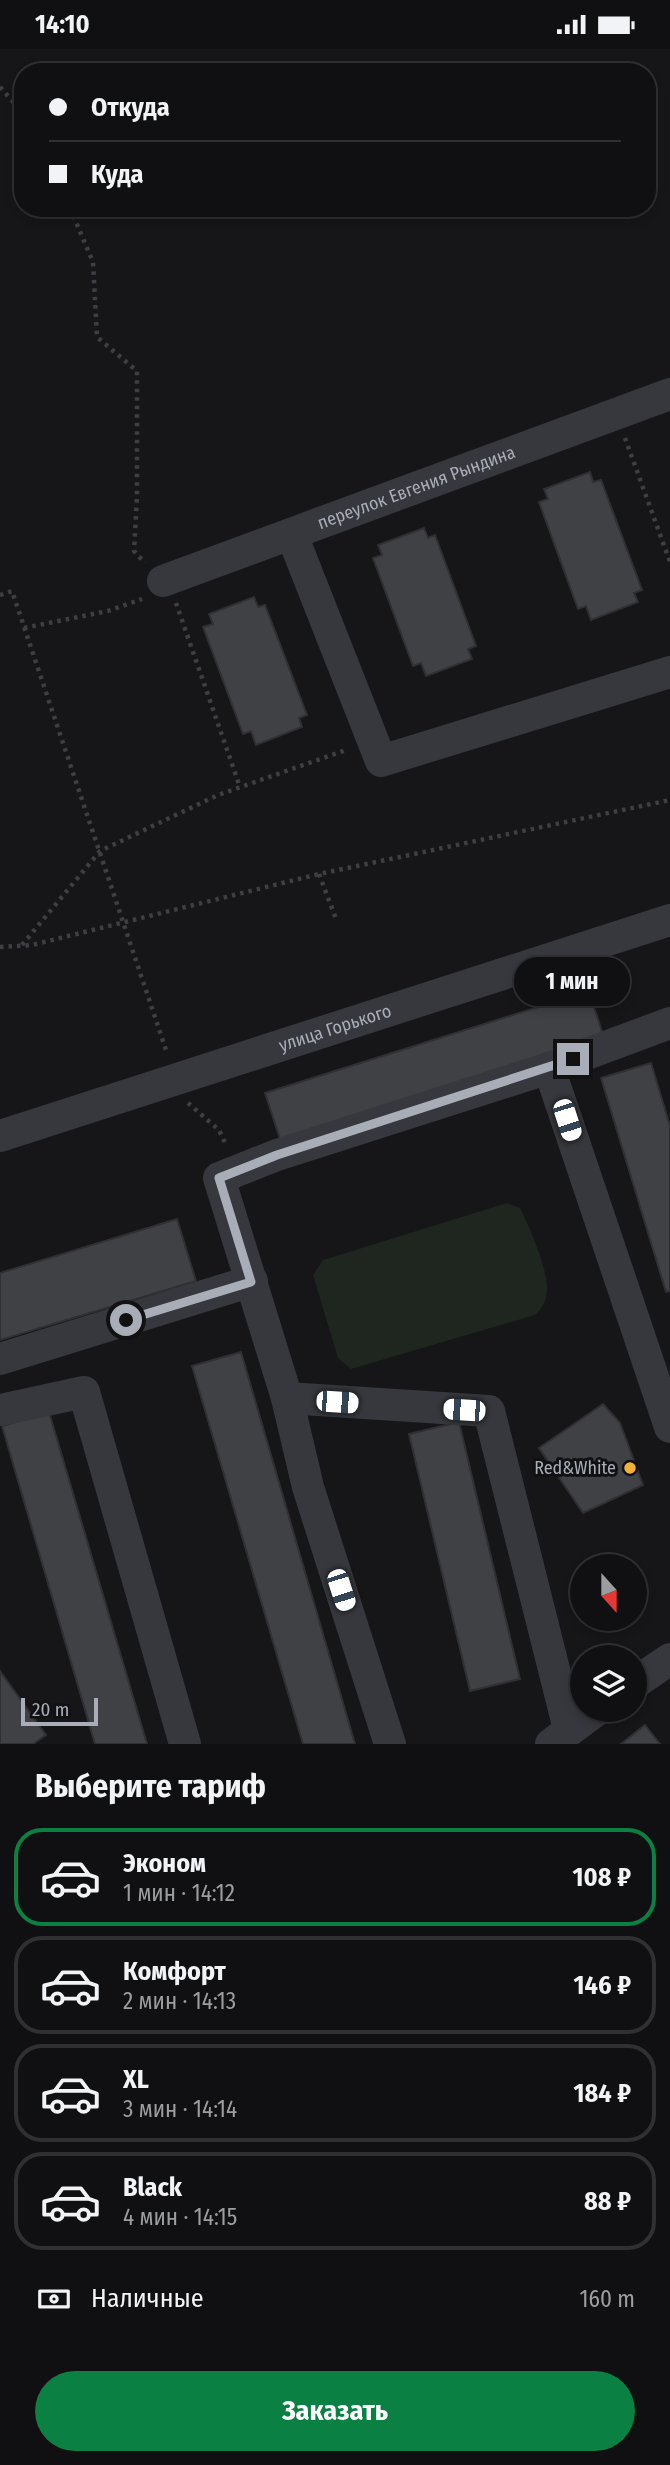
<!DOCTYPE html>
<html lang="ru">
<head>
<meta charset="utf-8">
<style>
	body { margin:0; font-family:"Fira Sans Condensed",sans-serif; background:#1e1e20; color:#f1f3f6; height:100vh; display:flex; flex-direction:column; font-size:26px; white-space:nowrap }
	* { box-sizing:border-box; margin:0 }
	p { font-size:23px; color:#9c9d9f }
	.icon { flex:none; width:38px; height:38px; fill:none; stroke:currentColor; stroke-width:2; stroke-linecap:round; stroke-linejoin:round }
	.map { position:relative; height:1695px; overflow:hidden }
	.drawer { display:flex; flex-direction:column; background:#101012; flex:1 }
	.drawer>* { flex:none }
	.top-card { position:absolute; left:14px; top:14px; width:642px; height:154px; border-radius:28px; box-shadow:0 4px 10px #0003,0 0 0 2px #303032; display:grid; align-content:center; height:154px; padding:0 35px; background:#101012 }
	.needle { width:46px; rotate:159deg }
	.fabs { position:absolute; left:570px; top:1505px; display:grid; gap:14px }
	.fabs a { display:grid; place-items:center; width:77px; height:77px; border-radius:50%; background:#101012; box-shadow:0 4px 10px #0003,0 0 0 2px #303032; font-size:35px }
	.scale { position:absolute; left:21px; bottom:18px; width:77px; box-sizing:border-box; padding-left:7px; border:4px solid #a8adb8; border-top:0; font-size:19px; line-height:24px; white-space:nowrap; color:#a8adb8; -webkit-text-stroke:5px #111113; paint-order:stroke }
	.end { position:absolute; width:32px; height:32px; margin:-16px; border:9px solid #a8adb8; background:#111; box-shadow:0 0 0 4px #111 }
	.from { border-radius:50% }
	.bubble { position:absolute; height:49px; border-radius:24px; background:#101012; box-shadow:0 4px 10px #0003,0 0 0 2px #303032; font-size:23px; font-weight:700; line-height:49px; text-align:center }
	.car { position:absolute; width:21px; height:42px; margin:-21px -10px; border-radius:9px; box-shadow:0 0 5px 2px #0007; background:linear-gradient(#fff 24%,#345 0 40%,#fff 0 76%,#345 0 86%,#fff 0) }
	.top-card b { display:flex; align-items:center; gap:24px; height:66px; font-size:26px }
	.top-card b+b { border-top:2px solid #303032 }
	.top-card i { width:18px; height:18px; background:#f1f3f6 }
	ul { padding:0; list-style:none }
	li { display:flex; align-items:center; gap:21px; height:98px; margin:0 14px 10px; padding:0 21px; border:4px solid #303032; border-radius:28px }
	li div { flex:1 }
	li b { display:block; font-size:26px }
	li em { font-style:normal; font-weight:700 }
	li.active { border-color:#0b8043 }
	li>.icon { width:63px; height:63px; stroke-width:1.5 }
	h2 { padding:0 35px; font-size:32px; line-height:84px }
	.pay { display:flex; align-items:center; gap:18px; height:77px; padding:0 35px; font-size:26px }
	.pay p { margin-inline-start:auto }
	.action { display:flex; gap:14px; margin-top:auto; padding:14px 35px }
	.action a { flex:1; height:80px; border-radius:42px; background:#0b8043; color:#fff; font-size:28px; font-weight:700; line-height:80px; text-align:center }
	.status { display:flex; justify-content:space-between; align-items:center; height:49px; padding:0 35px; background:#101012; direction:ltr }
	.status svg { height:19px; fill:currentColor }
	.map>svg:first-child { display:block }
	.green { fill:#1e261f }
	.building { fill:#404145; stroke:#303034; stroke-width:2 }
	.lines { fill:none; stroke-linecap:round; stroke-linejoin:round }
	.path { stroke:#3d3f44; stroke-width:4.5; stroke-dasharray:3.5 5; stroke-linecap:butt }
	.minor { stroke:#37383d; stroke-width:32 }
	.route { stroke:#a8adb8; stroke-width:9 }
	.poi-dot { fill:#f2b134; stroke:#111113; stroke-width:2.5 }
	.labels { text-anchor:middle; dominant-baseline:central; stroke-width:6; stroke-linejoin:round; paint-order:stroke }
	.street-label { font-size:18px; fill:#a8adb8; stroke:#111113 }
	.poi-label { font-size:18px; fill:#a8adb8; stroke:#111113; text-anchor:end }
</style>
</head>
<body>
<div class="status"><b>14:10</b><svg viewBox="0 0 49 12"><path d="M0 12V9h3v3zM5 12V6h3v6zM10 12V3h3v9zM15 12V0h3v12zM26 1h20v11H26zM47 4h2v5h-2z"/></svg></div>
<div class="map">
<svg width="670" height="1695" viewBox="0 0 670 1695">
	<rect width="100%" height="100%" fill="#161618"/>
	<path class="green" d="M507,1154L520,1159C529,1176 549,1223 547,1242C546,1253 542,1259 535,1266L351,1320L338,1309L313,1226L323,1211Z"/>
	<g class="building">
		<path d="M590,423L593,433L601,431L642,541L634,544L638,553L591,571L586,557L578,560L539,453L548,450L544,440Z"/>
		<path d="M424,479L428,489L435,486L476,597L468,600L472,610L426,627L421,614L413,617L373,509L382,506L378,496Z"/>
		<path d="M254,548L258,558L265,556L307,666L299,669L302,678L256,696L251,682L243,685L203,578L213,575L209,565Z"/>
		<path d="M589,942L604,989L280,1090L265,1044Z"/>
		<path d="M651,1014L670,1077V1242L666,1243L601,1029Z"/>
		<path d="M177,1170L196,1232L0,1291V1224Z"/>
		<path d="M241,1303L355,1695H303L192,1317Z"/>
		<path d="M603,1355L620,1374L643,1436L583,1464L539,1399Z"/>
		<path d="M49,1363L147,1695H95L2,1377Z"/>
		<path d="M459,1373L520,1630L470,1642L409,1385Z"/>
		<path d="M0,1622L46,1686L33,1695H0Z"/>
		<path d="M645,1676L660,1695H621Z"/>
	</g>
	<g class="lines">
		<g class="path">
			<path d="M0,38L23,64"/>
			<path d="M70,159L93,213L97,288L137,322V447L134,502L145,514"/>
			<path d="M625,389L670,513"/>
			<path d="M0,546L12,542L167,1004"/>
			<path d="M176,554L240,738"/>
			<path d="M24,579L108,562L142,550"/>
			<path d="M319,825L336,870"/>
			<path d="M22,896L100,802L218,746L346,701"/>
			<path d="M0,898L32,896L319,825L670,751"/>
			<path d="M188,1054L219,1081L226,1096"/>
		</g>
		<g class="minor">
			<path d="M292,486L381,712L670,623"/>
			<path id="s1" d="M163,532L670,345"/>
			<path d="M549,1019L670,1378"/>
			<path id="s2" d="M0,1087L670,871"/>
			<path d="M0,1310L252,1232"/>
			<path d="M287,1349L489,1362L569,1680"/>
			<path d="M0,1361L84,1343L185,1695"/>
			<path d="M635,1634L670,1610"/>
			<path d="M390,1695L308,1438L287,1349L219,1129L277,1106L549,1019L670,974"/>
			<path d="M551,1695L597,1661"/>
		</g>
	</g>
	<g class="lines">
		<path class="route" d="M126,1271L251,1233L219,1129L277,1106L573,1010"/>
	</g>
	<circle class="poi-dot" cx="630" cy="1419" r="7"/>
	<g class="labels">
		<g class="street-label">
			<text stroke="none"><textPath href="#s1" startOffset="270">переулок Евгения Рындина</textPath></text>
			<text stroke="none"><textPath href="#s2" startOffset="352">улица Горького</textPath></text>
		</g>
		<g class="poi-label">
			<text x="616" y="1419">Red&amp;White</text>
		</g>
	</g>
</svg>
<div class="fabs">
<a><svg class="needle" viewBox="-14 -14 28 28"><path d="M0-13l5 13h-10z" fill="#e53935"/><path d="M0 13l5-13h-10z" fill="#9c9d9f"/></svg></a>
<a><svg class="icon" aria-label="layers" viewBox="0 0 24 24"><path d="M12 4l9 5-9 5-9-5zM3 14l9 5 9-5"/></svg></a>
</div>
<div class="scale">20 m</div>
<i class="end from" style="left:126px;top:1271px"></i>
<i class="end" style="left:573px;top:1010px"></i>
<div class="bubble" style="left:514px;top:908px;width:116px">1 мин</div>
<i class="car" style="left:567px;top:1071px;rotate:162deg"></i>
<i class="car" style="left:337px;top:1353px;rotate:94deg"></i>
<i class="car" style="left:464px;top:1361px;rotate:274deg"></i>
<i class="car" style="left:341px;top:1541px;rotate:162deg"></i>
<div class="top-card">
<b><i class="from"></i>Откуда</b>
<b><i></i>Куда</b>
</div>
</div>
<section class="drawer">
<h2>Выберите тариф</h2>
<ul>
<li class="active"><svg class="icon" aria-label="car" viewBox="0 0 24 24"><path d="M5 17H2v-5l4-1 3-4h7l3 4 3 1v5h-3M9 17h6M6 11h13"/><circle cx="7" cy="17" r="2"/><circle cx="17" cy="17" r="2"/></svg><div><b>Эконом</b><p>1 мин · 14:12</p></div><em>108 ₽</em></li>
<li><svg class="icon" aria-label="car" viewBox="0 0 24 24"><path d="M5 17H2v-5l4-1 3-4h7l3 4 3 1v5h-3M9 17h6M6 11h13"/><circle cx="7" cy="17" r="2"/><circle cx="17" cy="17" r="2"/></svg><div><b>Комфорт</b><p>2 мин · 14:13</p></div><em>146 ₽</em></li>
<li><svg class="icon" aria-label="car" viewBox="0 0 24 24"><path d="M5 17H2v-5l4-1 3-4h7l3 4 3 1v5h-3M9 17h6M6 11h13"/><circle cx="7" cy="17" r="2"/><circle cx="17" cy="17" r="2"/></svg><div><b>XL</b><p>3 мин · 14:14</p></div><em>184 ₽</em></li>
<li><svg class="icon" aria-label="car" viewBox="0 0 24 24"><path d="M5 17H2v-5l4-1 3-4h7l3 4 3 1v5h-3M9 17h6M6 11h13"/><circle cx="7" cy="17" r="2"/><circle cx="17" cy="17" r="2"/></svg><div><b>Black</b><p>4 мин · 14:15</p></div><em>88 ₽</em></li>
</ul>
<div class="pay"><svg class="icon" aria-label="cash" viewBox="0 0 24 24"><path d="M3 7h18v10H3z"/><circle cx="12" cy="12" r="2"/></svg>Наличные<p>160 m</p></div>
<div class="action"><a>Заказать</a></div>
</section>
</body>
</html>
